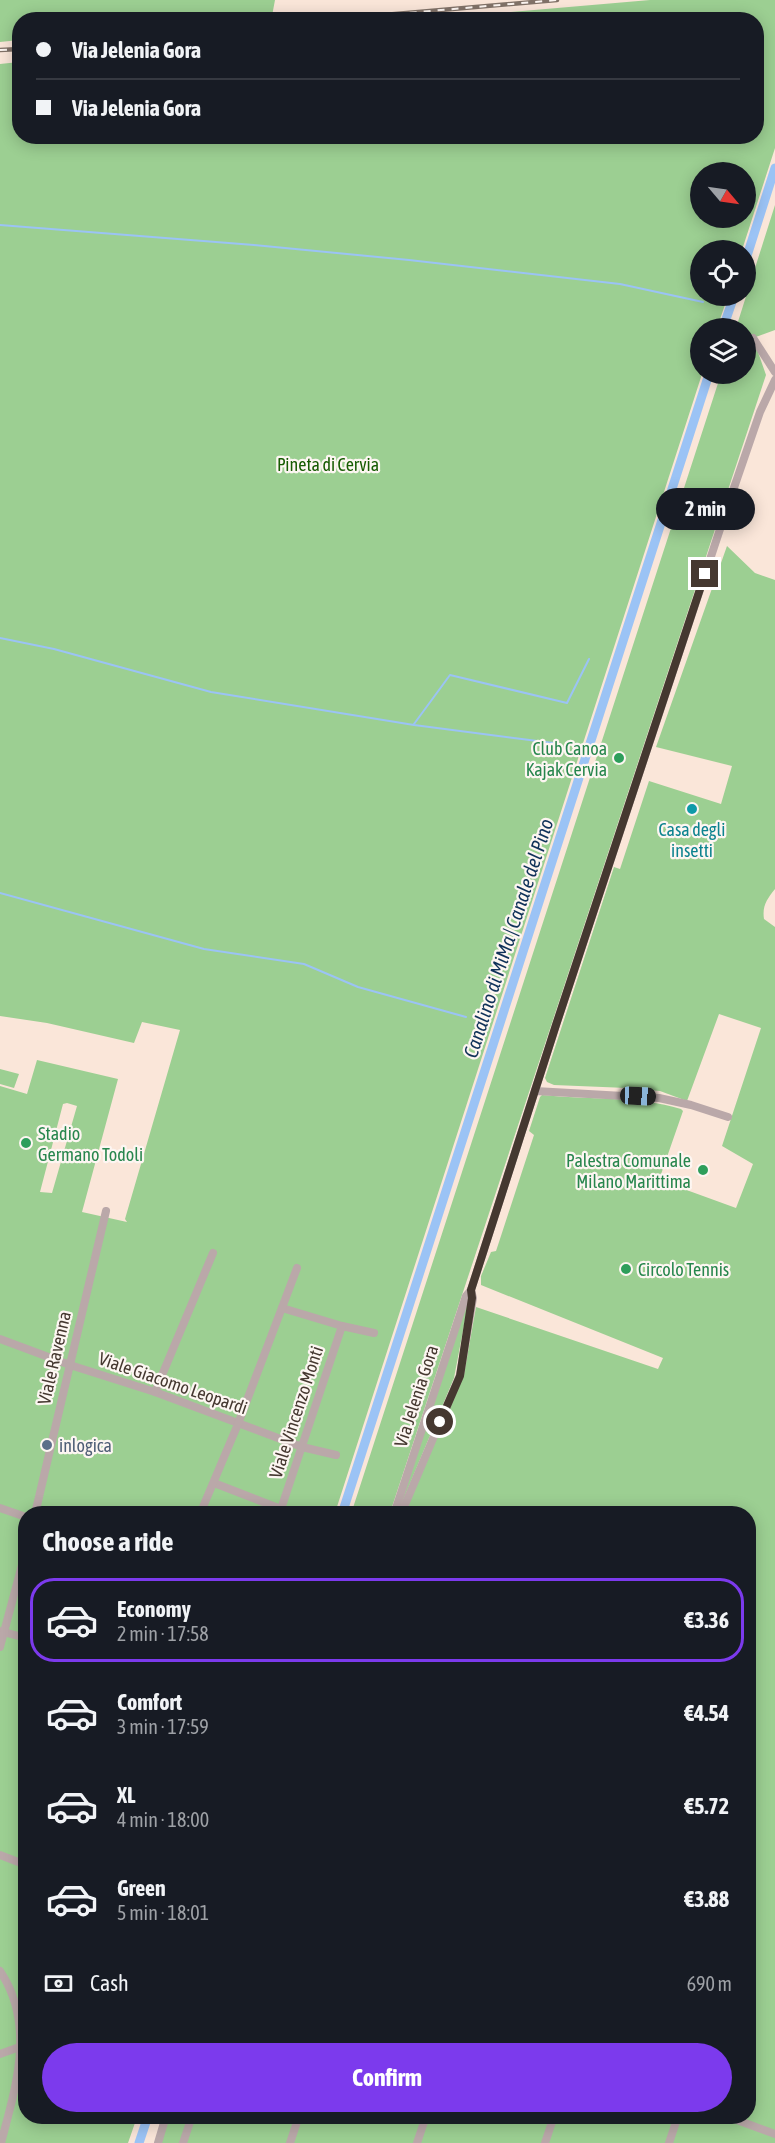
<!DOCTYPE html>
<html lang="en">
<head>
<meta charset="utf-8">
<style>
	body { margin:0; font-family:"Asap Condensed",sans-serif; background:#242831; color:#f1f3f6; height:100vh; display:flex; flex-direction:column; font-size:22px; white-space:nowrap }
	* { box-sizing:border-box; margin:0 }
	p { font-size:20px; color:#9ea1a6 }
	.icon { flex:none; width:33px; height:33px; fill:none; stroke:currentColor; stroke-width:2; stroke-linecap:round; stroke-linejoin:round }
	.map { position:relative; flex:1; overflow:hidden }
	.panel { position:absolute; left:18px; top:1506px; width:738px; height:618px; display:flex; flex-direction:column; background:#171b24; border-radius:24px; box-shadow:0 3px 15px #0003 }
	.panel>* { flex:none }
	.banner { position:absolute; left:12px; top:12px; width:752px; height:132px; border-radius:24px; box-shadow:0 3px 15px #0003; display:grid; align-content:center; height:132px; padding:0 24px; background:#171b24 }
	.needle { width:39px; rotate:119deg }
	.tools { position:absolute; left:690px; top:162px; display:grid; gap:12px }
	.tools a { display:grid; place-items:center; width:66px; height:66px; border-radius:50%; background:#171b24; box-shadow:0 3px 15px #0003; font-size:30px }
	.end { position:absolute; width:27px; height:27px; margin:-14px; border:8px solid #453830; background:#fff; box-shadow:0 0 0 3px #fff }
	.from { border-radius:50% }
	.bubble { position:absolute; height:42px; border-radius:21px; background:#171b24; box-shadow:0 3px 15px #0003; font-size:20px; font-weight:700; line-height:42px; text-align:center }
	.car { position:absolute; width:18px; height:36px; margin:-18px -9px; border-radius:8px; box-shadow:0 0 4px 2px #0007; background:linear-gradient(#222 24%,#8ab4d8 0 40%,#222 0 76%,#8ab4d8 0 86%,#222 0) }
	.banner b { display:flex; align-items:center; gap:21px; height:57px; font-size:22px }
	.banner b+b { border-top:2px solid #363941 }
	.banner i { width:15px; height:15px; background:#f1f3f6 }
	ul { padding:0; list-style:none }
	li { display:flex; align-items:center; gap:18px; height:84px; margin:0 12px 9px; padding:0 12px; border:3px solid transparent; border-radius:24px }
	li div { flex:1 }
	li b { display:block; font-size:22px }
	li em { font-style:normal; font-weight:700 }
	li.active { border-color:#7c3aed }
	li>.icon { width:54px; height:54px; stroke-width:1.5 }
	h2 { padding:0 24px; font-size:27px; line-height:72px }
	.pay { display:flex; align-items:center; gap:15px; height:66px; padding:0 24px; font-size:22px }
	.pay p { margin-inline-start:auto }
	.cta { display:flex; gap:12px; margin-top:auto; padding:12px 24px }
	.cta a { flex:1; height:69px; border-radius:36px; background:#7c3aed; color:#fff; font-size:24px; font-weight:700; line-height:69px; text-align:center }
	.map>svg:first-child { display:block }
	.green { fill:#9ccf92; fill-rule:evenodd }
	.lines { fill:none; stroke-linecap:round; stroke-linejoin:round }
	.stream { stroke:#9bc3f5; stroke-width:2 }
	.canal { stroke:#9bc3f5; stroke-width:9 }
	.minor { stroke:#baa8a9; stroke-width:8 }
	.rail-casing { stroke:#817268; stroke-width:4.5 }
	.rail { stroke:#fdf6f2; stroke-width:2; stroke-dasharray:7; stroke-linecap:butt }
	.route { stroke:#453830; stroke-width:8 }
	.leisure-dot { fill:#2e9e5b; stroke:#fdf6f2; stroke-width:2 }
	.culture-dot { fill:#0f9aa8; stroke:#fdf6f2; stroke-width:2 }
	.service-dot { fill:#5c6f8a; stroke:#fdf6f2; stroke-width:2 }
	.labels { text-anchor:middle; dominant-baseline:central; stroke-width:4.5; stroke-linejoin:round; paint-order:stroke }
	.park-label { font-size:18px; fill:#175c03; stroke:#fdf6f2 }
	.leisure-label { font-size:18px; fill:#27864d; stroke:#fdf6f2; text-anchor:end }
	.culture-label { font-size:18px; fill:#0d838f; stroke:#fdf6f2 }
	.street-label { font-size:18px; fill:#453830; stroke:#fdf6f2 }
	.service-label { font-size:18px; fill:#4e5e75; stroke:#fdf6f2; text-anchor:start }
	.water-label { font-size:20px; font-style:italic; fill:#103259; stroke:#fdf6f2 }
</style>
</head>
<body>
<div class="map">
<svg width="775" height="2143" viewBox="0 0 775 2143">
	<rect width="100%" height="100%" fill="#fae6d9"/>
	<g class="green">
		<path d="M0,0H275L272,16L235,20H20L19,40L0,42Z"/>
		<path d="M650,0H775V148L742,250H700V296H728L717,328H700V374H702L335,1513L26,1514V2116L137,2117L128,2143H0V1086L27,1094L37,1060L118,1079L82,1212L127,1222L125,1219L180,1030L142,1022L134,1043L47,1023L0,1016V64L19,62L20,136H756V20L430,19ZM700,172H746V218H700ZM67,1103L77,1106L52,1193L40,1192L63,1104Z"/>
		<path d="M775,205V330L753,338L766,375L390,1513L351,1514L721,374H746V328H736Z"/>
		<path d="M727,546L755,573L775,580V889C767,899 762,906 764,919L775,927V2143H158L167,2116H748V1514L405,1513L464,1374L476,1307L658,1369L663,1358L481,1285V1276L491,1252L496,1251L499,1242L534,1135L529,1131L540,1097L542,1095C588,1100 638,1096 681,1109L683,1111L659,1180L736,1208L753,1164L722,1146L761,1028L719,1014L687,1101L660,1091L627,1088L554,1085L547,1082L545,1078L614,867L620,869L649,781L721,804L732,766L656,747Z"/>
		<path d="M0,1069L19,1074L14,1088L0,1084Z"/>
		<path d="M469,1299L454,1378L399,1510L466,1302Z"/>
	</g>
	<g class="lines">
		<g class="stream">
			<path d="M0,225L254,245L409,260L620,284L703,302"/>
			<path d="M0,638L54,649L211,692L414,725L553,743"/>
			<path d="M414,724L450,675L567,703L589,659"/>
			<path d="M0,893L204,949L304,964L358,987L466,1017"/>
		</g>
		<g class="canal">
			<path d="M746,259L775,168"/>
			<path d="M723,328L734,296"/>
			<path d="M342,1514L709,374"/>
			<path d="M139,2143L148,2116"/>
		</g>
		<g class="minor">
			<path d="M753,338L775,372"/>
			<path d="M535,1091L659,1098L691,1105L728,1117"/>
			<path d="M342,1326L374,1333"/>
			<path d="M0,1339L70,1365L155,1392L302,1447L336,1455"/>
			<path d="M155,1392L213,1253"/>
			<path d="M214,1483L281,1509L342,1326L282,1308"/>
			<path d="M0,1508L26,1517"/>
			<path d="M281,1509L293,1513"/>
			<path d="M35,1514L106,1211"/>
			<path d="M200,1514L238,1424L297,1268"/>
			<path d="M394,1514L466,1296L471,1290L556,1025L727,508L760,412L775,380"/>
			<path d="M401,1514L460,1375L473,1298L471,1290"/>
			<path d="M0,1631L26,1638"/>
			<path d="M0,1647L26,1550"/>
			<path d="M0,1855L26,1865"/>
			<path d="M0,1971C36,2025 16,2086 1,2143"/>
			<path d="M0,2054L25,2045"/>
			<path d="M726,2116L775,2134"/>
			<path d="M158,2143L166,2116"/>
			<path d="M183,2143L192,2116"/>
			<path d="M290,2143L299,2116"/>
			<path d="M417,2143L426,2116"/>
			<path d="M545,2143L554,2116"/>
			<path d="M669,2143L678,2116"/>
		</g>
		<defs>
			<g id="rail">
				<path d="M326,20L557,0"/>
				<path d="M0,50L20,49"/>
			</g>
		</defs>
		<use href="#rail" class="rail-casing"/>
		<use href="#rail" class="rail"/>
	</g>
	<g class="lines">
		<path class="route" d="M440,1422L460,1376L472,1298L471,1290L556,1025L705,574"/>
	</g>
	<g class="leisure-dot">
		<circle cx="619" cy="758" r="6"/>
		<circle cx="26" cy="1143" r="6"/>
		<circle cx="703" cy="1170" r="6"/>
		<circle cx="626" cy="1269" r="6"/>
	</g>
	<circle class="culture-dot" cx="692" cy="809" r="6"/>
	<circle class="service-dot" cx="47" cy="1445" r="6"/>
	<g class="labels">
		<g class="park-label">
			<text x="328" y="464">Pineta di Cervia</text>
		</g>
		<g class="leisure-label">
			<text x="607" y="748">Club Canoa<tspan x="607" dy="21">Kajak Cervia</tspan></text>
			<text x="38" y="1133" text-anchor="start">Stadio<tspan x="38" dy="21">Germano Todoli</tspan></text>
			<text x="691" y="1160">Palestra Comunale<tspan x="691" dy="21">Milano Marittima</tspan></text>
			<text x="638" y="1269" text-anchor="start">Circolo Tennis</text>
		</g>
		<g class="culture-label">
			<text x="692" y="829">Casa degli<tspan x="692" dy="21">insetti</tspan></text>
		</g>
		<g class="street-label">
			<text transform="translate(54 1358) rotate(-77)">Viale Ravenna</text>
			<text transform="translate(173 1383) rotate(19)">Viale Giacomo Leopardi</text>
			<text transform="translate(416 1396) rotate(-72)">Via Jelenia Gora</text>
			<text transform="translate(296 1412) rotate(-72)">Viale Vincenzo Monti</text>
		</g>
		<g class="service-label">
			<text x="59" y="1445">inlogica</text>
		</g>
		<g class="water-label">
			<text transform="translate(508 938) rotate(-72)">Canalino di MiMa | Canale del Pino</text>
		</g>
	</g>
</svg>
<div class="tools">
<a><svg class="needle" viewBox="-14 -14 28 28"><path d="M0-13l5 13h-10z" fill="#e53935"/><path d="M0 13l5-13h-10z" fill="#9ea1a6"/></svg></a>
<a><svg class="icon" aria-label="locate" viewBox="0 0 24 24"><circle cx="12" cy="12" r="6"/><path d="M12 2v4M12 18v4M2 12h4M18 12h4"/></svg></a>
<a><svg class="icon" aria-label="layers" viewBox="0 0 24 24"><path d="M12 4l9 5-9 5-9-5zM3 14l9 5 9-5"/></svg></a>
</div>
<i class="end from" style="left:440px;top:1422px"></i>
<i class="end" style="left:705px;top:574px"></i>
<div class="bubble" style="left:656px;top:488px;width:99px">2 min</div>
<i class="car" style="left:638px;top:1096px;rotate:93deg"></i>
<div class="banner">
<b><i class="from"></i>Via Jelenia Gora</b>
<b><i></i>Via Jelenia Gora</b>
</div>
<section class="panel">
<h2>Choose a ride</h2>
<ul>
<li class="active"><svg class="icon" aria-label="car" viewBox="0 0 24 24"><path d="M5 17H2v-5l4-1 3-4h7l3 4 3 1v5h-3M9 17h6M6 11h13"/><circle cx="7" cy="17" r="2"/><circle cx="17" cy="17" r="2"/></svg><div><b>Economy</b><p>2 min · 17:58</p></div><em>€3.36</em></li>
<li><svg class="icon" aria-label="car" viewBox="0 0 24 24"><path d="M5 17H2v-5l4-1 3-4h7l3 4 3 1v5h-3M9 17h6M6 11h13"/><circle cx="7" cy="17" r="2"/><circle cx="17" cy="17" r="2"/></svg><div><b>Comfort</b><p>3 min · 17:59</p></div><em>€4.54</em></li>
<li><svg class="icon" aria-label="car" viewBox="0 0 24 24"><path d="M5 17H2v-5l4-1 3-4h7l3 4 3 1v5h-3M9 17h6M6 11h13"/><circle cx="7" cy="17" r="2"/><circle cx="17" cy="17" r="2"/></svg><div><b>XL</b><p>4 min · 18:00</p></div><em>€5.72</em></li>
<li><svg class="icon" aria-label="car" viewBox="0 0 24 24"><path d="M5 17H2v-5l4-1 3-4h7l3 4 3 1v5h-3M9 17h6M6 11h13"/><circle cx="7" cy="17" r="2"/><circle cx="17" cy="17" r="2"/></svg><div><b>Green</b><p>5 min · 18:01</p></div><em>€3.88</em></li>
</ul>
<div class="pay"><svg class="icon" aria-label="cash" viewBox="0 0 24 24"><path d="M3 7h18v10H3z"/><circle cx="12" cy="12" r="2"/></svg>Cash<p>690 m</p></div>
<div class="cta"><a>Confirm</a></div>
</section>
</div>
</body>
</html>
